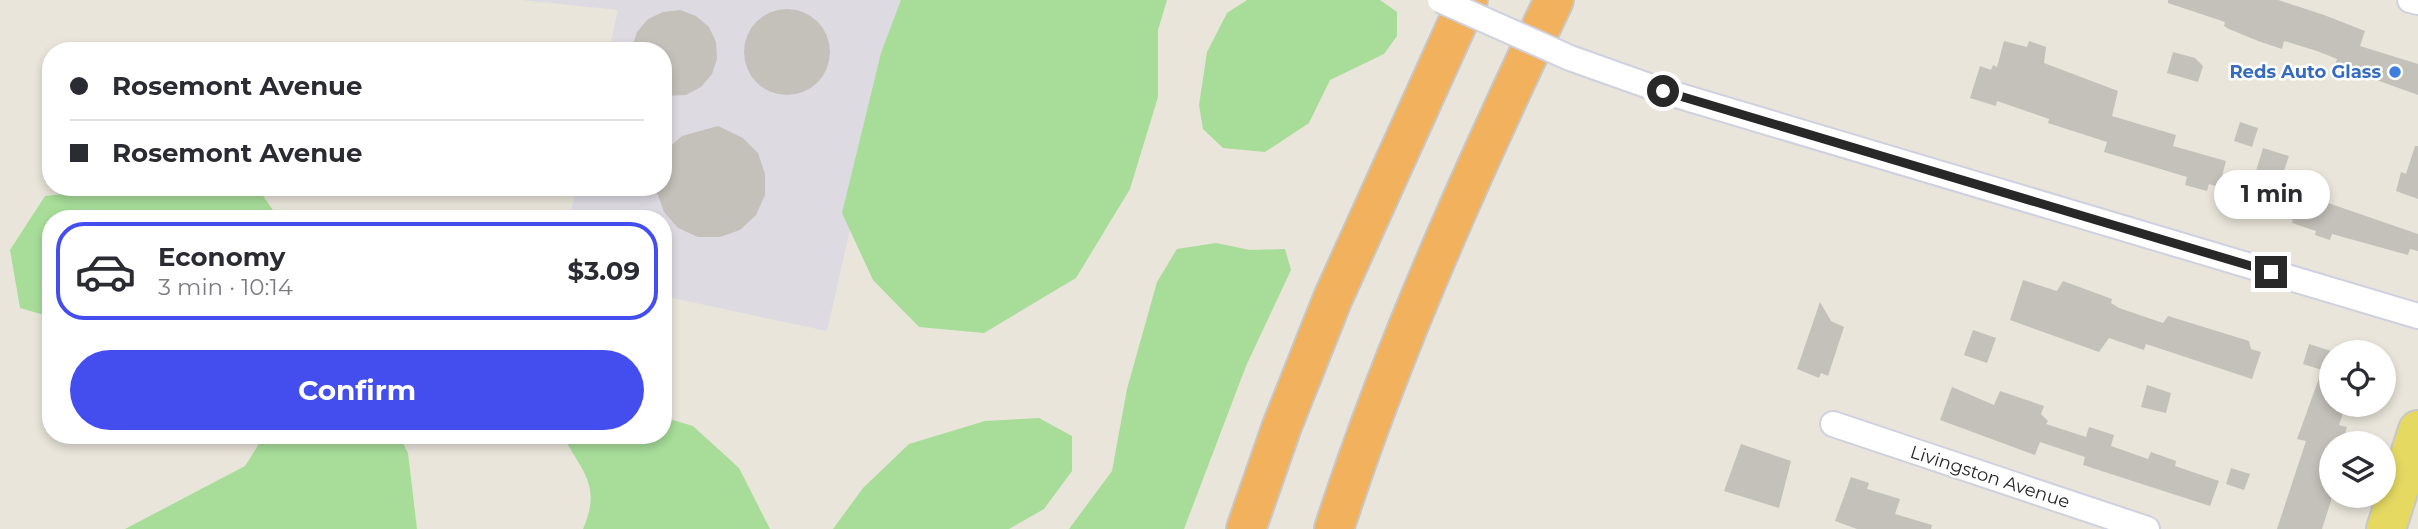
<!DOCTYPE html>
<html lang="en">
<head>
<meta charset="utf-8">
<style>
	body { margin:0; font-family:Montserrat,sans-serif; background:#f7f7f7; color:#2b2b33; height:100vh; display:flex; flex-direction:column; font-size:26px; white-space:nowrap }
	* { box-sizing:border-box; margin:0 }
	p { font-size:23px; color:#7c7c81 }
	.icon { flex:none; width:38px; height:38px; fill:none; stroke:currentColor; stroke-width:2; stroke-linecap:round; stroke-linejoin:round }
	.map { position:relative; flex:1; overflow:hidden }
	.details { position:absolute; left:42px; top:210px; width:630px; height:234px; display:flex; flex-direction:column; background:#fff; border-radius:28px; box-shadow:0 4px 10px #0003 }
	.details>* { flex:none }
	.top-card { position:absolute; left:42px; top:42px; width:630px; height:154px; border-radius:28px; box-shadow:0 4px 10px #0003; display:grid; align-content:center; height:154px; padding:0 28px; background:#fff }
	.controls { position:absolute; left:2319px; top:340px; display:grid; gap:14px }
	.controls a { display:grid; place-items:center; width:77px; height:77px; border-radius:50%; background:#fff; box-shadow:0 4px 10px #0003; font-size:35px }
	.end { position:absolute; width:32px; height:32px; margin:-16px; border:9px solid #282828; background:#fff; box-shadow:0 0 0 4px #fff }
	.from { border-radius:50% }
	.bubble { position:absolute; height:49px; border-radius:24px; background:#fff; box-shadow:0 4px 10px #0003; font-size:23px; font-weight:700; line-height:49px; text-align:center }
	.top-card b { display:flex; align-items:center; gap:24px; height:66px; font-size:26px }
	.top-card b+b { border-top:2px solid #e1e1e2 }
	.top-card i { width:18px; height:18px; background:#2b2b33 }
	ul { padding:12px 0 0; list-style:none }
	li { display:flex; align-items:center; gap:21px; height:98px; margin:0 14px 10px; padding:0 14px; border:4px solid transparent; border-radius:28px }
	li div { flex:1 }
	li b { display:block; font-size:26px }
	li em { font-style:normal; font-weight:700 }
	li.active { border-color:#444ded }
	li>.icon { width:63px; height:63px; stroke-width:1.5 }
	.cta { display:flex; gap:14px; margin-top:auto; padding:14px 28px }
	.cta a { flex:1; height:80px; border-radius:42px; background:#444ded; color:#fff; font-size:28px; font-weight:700; line-height:80px; text-align:center }
	.map>svg:first-child { display:block }
	.industrial { fill:#dddae2 }
	.green { fill:#a7dd99 }
	.building { fill:#c4c1ba }
	.lines { fill:none; stroke-linecap:round; stroke-linejoin:round }
	.street-casing { stroke:#cfd0e0; stroke-width:28 }
	.primary-casing { stroke:#c7c7c7; stroke-width:42 }
	.highway-casing { stroke:#c7c7c7; stroke-width:42 }
	.street { stroke:#fff; stroke-width:24 }
	.primary { stroke:#e6d962; stroke-width:38 }
	.highway { stroke:#f2b15c; stroke-width:38 }
	.street-bridge-casing { stroke:#cfd0e0; stroke-width:28; stroke-linecap:butt }
	.street-bridge { stroke:#fff; stroke-width:24 }
	.route { stroke:#282828; stroke-width:9 }
	.shop-dot { fill:#3f7fe0; stroke:#fff; stroke-width:2.5 }
	.labels { text-anchor:middle; dominant-baseline:central; stroke-width:5; stroke-linejoin:round; paint-order:stroke }
	.shop-label { font-size:18px; font-weight:bold; fill:#366cbe; stroke:#fff; text-anchor:end }
	.street-label { font-size:18px; fill:#282828; stroke:#fff }
</style>
</head>
<body>
<div class="map">
<svg width="2418" height="529" viewBox="0 0 2418 529">
	<rect width="100%" height="100%" fill="#e9e5da"/>
	<path class="industrial" d="M521,0H902L827,331L663,296V219H569L577,187H663V51H609L618,10Z"/>
	<g class="green">
		<path d="M901,0H1167L1158,30V97L1130,189L1076,278L984,333L919,327L873,280L842,213L881,53Z"/>
		<path d="M1247,0H1380L1397,12V36L1384,54L1330,80L1309,123L1265,152L1223,148L1203,129L1199,105L1207,52L1227,13Z"/>
		<path d="M116,188H199L261,193L279,219H51V317L20,308L10,250L45,196Z"/>
		<path d="M1216,243L1250,250L1285,249L1291,270L1246,366L1184,529H1069L1112,471L1127,389L1157,282L1177,249Z"/>
		<path d="M663,417L693,426L739,468L770,529H583C602,485 582,472 563,436H663Z"/>
		<path d="M1039,418L1072,436V471L1044,509L1009,529H833L863,488L909,444L985,421Z"/>
		<path d="M264,436H399L408,453L417,529H125L245,466Z"/>
	</g>
	<g class="building">
		<path d="M2168,0H2278L2324,15L2365,31L2360,46L2418,64V95L2335,65L2337,59L2317,51L2284,41L2282,49L2258,41L2229,29L2224,26L2225,22L2168,3Z"/>
		<circle cx="787" cy="52" r="43"/>
		<path d="M680,10L696,16L709,27L716,42L717,59L712,74L701,87L686,95L663,96V51H631L637,32L648,19L663,12Z"/>
		<path d="M2004,41L2027,47L2029,41L2046,47L2044,63L2118,91L2112,116L2176,135L2173,146L2226,161L2219,187L2209,184L2207,191L2185,185L2187,177L2104,152L2107,142L2048,123L2049,119L1997,101L1996,106L1970,98L1980,66L1991,70L1993,65L1997,67Z"/>
		<path d="M2173,52L2195,58L2203,66L2198,82L2167,73Z"/>
		<path d="M2240,122L2258,128L2252,147L2234,141Z"/>
		<path d="M718,126L743,138L758,153L765,174V195L756,215L740,230L720,237H698L678,228L664,212L655,187H663L666,150L682,136Z"/>
		<path d="M2415,146H2418V199L2396,191L2401,172L2406,174Z"/>
		<path d="M2263,148L2289,156L2279,186L2418,234V251L2410,249L2408,255L2332,234L2330,240L2315,235L2316,231L2292,223L2293,220L2246,204Z"/>
		<path d="M2023,280L2057,291L2063,281L2112,299L2111,303L2119,308L2163,323L2168,316L2249,341L2251,349L2261,352L2252,379L2146,344L2144,350L2109,338L2099,352L2010,320Z"/>
		<path d="M1820,302L1831,321L1844,327L1828,376L1821,373L1819,378L1797,369Z"/>
		<path d="M1973,330L1996,338L1987,363L1964,355Z"/>
		<path d="M2309,344L2331,351V404H2346L2339,425L2347,427L2342,443H2331V501L2322,529H2277L2306,441L2297,439L2322,370L2303,364Z"/>
		<path d="M2147,385L2171,393L2166,413L2141,407Z"/>
		<path d="M1952,387L1994,405L2000,391L2044,406L2041,414L2048,421L2046,424L2086,437L2089,427L2114,435L2111,446L2148,459L2151,452L2176,461L2175,466L2219,481L2210,506L2083,465L2085,457L2040,442L2035,455L1940,420Z"/>
		<path d="M1741,444L1791,461L1779,508L1724,491Z"/>
		<path d="M2231,468L2250,474L2244,490L2226,484Z"/>
		<path d="M1851,477L1869,483L1867,489L1900,499L1895,514L1932,525L1931,529H1857L1835,521Z"/>
	</g>
	<g class="lines">
		<defs>
			<g id="street">
				<path d="M2410,0L2418,2"/>
				<path d="M1663,91L2418,316"/>
				<path d="M1833,424L2147,529"/>
			</g>
			<path id="primary" d="M2386,529L2418,430"/>
			<g id="highway">
				<path d="M1246,529L1282,426L1333,298L1468,0"/>
				<path d="M1334,529C1393,347 1472,173 1554,0"/>
			</g>
		</defs>
		<use href="#street" class="street-casing"/>
		<use href="#primary" class="primary-casing"/>
		<use href="#highway" class="highway-casing"/>
		<use href="#street" class="street"/>
		<use href="#primary" class="primary"/>
		<use href="#highway" class="highway"/>
		<defs>
			<path id="street-bridge" d="M1440,0L1570,58L1663,91"/>
		</defs>
		<use href="#street-bridge" class="street-bridge-casing"/>
		<use href="#street-bridge" class="street-bridge"/>
	</g>
	<g class="lines">
		<path class="route" d="M1663,91L2271,272"/>
	</g>
	<circle class="shop-dot" cx="2395" cy="72" r="7"/>
	<g class="labels">
		<g class="shop-label">
			<text x="2381" y="72">Reds Auto Glass</text>
		</g>
		<g class="street-label">
			<text transform="translate(1990 477) rotate(18)">Livingston Avenue</text>
		</g>
	</g>
</svg>
<div class="controls">
<a><svg class="icon" aria-label="locate" viewBox="0 0 24 24"><circle cx="12" cy="12" r="6"/><path d="M12 2v4M12 18v4M2 12h4M18 12h4"/></svg></a>
<a><svg class="icon" aria-label="layers" viewBox="0 0 24 24"><path d="M12 4l9 5-9 5-9-5zM3 14l9 5 9-5"/></svg></a>
</div>
<i class="end from" style="left:1663px;top:91px"></i>
<i class="end" style="left:2271px;top:272px"></i>
<div class="bubble" style="left:2214px;top:170px;width:116px">1 min</div>
<div class="top-card">
<b><i class="from"></i>Rosemont Avenue</b>
<b><i></i>Rosemont Avenue</b>
</div>
<section class="details">
<ul>
<li class="active"><svg class="icon" aria-label="car" viewBox="0 0 24 24"><path d="M5 17H2v-5l4-1 3-4h7l3 4 3 1v5h-3M9 17h6M6 11h13"/><circle cx="7" cy="17" r="2"/><circle cx="17" cy="17" r="2"/></svg><div><b>Economy</b><p>3 min · 10:14</p></div><em>$3.09</em></li>
</ul>
<div class="cta"><a>Confirm</a></div>
</section>
</div>
</body>
</html>
